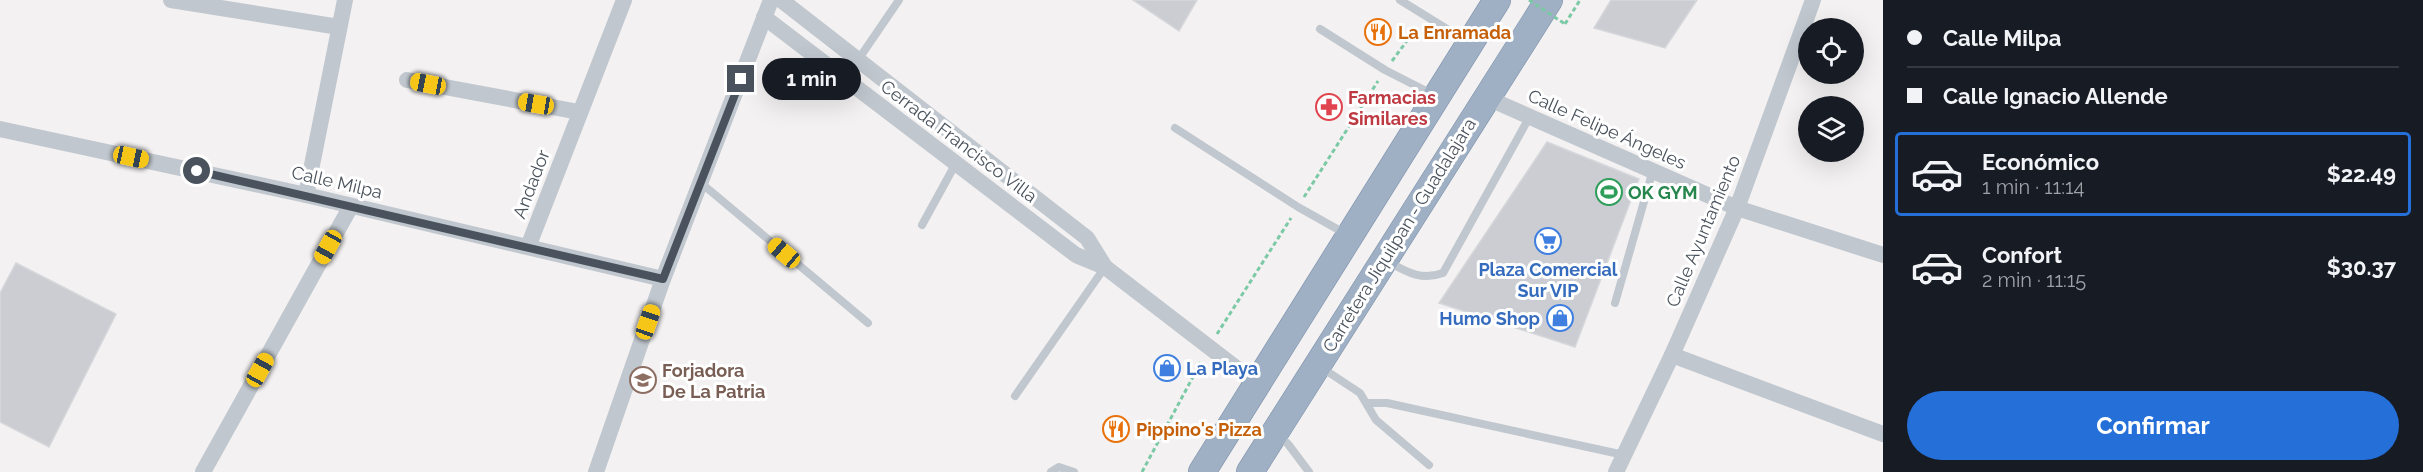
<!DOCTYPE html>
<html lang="es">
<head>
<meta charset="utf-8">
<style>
	body { margin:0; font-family:Raleway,sans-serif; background:#20242c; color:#f1f3f6; height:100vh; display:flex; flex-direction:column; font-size:22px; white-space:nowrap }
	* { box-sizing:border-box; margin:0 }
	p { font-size:20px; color:#9ea1a6 }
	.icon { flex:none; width:33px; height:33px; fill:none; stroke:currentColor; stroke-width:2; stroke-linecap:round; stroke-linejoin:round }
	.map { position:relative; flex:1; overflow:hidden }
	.sheet { display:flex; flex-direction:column; background:#171b24; width:540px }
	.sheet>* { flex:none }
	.banner { display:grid; align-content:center; height:132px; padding:0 24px; background:#171b24 }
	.buttons { position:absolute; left:1798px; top:18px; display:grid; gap:12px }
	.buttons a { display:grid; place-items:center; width:66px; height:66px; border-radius:50%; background:#171b24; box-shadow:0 6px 24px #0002; font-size:30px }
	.end { position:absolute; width:27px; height:27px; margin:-14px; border:8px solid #4a535d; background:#fff; box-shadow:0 0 0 3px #fff }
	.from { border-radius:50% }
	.bubble { position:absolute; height:42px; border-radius:21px; background:#171b24; box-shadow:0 6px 24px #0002; font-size:20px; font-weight:700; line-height:42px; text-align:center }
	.car { position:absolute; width:18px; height:36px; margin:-18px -9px; border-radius:8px; box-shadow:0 0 4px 2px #0007; background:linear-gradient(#f5c518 24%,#345 0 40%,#f5c518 0 76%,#345 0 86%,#f5c518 0) }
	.banner b { display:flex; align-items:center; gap:21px; height:57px; font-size:22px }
	.banner b+b { border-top:2px solid #363941 }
	.banner i { width:15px; height:15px; background:#f1f3f6 }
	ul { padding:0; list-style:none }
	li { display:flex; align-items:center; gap:18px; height:84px; margin:0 12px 9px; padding:0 12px; border:3px solid transparent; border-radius:6px }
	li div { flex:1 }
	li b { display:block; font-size:22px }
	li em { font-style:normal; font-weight:700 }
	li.selected { border-color:#256fd9 }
	li>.icon { width:54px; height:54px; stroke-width:1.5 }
	.button { display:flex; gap:12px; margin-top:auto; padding:12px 24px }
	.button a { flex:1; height:69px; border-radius:36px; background:#256fd9; color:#fff; font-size:24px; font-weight:700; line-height:69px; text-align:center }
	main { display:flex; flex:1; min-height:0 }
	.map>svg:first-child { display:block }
	.building { fill:#cbcdd3; stroke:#d5d7db; stroke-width:1.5 }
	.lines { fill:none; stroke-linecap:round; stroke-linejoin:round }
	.trunk-casing { stroke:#778da8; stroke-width:28 }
	.path { stroke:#7cc9a5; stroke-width:3; stroke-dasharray:4.5 3; stroke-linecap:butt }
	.service { stroke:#c0c7ce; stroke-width:8 }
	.minor { stroke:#c0c7ce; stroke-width:16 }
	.trunk { stroke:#9fb0c4; stroke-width:27 }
	.path-bridge { stroke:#7cc9a5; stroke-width:3; stroke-dasharray:4.5 3; stroke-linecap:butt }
	.route { stroke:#4a535d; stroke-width:8 }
	.labels { text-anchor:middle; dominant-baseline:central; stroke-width:6; stroke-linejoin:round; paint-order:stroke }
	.food-label { font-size:18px; font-weight:bold; fill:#c56008; stroke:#fff; text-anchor:start }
	.health-label { font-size:18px; font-weight:bold; fill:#be3a42; stroke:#fff; text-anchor:start }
	.street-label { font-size:18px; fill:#4a535d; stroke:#fff }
	.leisure-label { font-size:18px; font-weight:bold; fill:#27864d; stroke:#fff; text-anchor:start }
	.shop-label { font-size:18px; font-weight:bold; fill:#366cbe; stroke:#fff }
	.education-label { font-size:18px; font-weight:bold; fill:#785e54; stroke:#fff; text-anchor:start }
</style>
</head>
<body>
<main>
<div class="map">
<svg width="1883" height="472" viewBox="0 0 1883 472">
	<rect width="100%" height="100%" fill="#f3f1f1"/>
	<g class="building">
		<path d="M1133,0H1197L1179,31Z"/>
		<path d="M1611,0H1697L1665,48L1594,28Z"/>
		<path d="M1547,142L1639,179L1575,347L1439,303Z"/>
		<path d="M16,263L116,314L49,447L0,422V293Z"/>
	</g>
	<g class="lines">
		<defs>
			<g id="trunk">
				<path d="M1202,472L1497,0"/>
				<path d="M1250,472L1549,0"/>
			</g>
		</defs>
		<use href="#trunk" class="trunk-casing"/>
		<g class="path">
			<path d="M1565,24L1580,0"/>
			<path d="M1392,61L1418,26"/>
			<path d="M1304,197L1378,81"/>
			<path d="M1217,334L1291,218"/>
			<path d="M1142,472L1202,360"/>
		</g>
		<g class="service">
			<path d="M1400,0L1468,42"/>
			<path d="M1320,29L1385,70L1434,95"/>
			<path d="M858,60L899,0"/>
			<path d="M1175,128L1298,207L1346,234"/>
			<path d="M701,183L868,323"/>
			<path d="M922,225L956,163"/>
			<path d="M1387,261C1407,272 1421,281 1443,273L1530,116"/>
			<path d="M1615,303L1653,170"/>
			<path d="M1319,366L1360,393L1376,420L1429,465"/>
			<path d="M1015,396L1105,267"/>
			<path d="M1368,403H1387L1624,455"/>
			<path d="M1277,434L1288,444L1309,472"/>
			<path d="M1051,472L1059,467L1074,472"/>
		</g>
		<g class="minor">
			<path d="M171,0L339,27"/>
			<path d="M781,0L1087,238L1105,267"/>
			<path d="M764,17L1076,255L1105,267L1257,384"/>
			<path d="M407,80L579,112"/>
			<path d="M1485,97L1737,208L1883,255"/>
			<path d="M0,129L306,195L663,279"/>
			<path d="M306,195L345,0"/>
			<path d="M528,247L624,0"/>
			<path d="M1672,355L1883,434"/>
			<path d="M203,472L351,206"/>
			<path d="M596,472L663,279L771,0"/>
			<path d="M1616,472L1672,355L1737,208L1813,0"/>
		</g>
		<use href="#trunk" class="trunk"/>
		<path class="path-bridge" d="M1529,0L1565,24"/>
	</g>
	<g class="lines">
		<path class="route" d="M197,171L663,279L741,79"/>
	</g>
	<defs>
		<symbol id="restaurant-ring" viewBox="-11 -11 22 22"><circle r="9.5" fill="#fff" stroke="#e8710a" stroke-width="1.5"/><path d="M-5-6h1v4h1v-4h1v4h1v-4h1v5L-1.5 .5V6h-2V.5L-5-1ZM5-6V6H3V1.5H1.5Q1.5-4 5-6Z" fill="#e8710a"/></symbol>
		<symbol id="pharmacy-ring" viewBox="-11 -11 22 22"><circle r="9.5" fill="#fff" stroke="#e0444e" stroke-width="1.5"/><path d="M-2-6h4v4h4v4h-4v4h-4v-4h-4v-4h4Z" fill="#e0444e"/></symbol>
		<symbol id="stadium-ring" viewBox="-11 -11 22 22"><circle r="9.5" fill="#fff" stroke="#2e9e5b" stroke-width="1.5"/><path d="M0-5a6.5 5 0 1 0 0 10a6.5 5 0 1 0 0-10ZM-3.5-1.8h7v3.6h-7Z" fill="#2e9e5b"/></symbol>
		<symbol id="supermarket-ring" viewBox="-11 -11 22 22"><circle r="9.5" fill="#fff" stroke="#3f7fe0" stroke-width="1.5"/><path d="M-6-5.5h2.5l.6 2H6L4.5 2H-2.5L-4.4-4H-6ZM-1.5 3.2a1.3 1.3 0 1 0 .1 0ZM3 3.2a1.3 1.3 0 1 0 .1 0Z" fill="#3f7fe0"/></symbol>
		<symbol id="shop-ring" viewBox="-11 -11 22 22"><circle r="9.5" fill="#fff" stroke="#3f7fe0" stroke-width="1.5"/><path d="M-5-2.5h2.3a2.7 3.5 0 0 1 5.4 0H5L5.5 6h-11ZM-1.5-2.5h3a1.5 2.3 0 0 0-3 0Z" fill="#3f7fe0"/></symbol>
		<symbol id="school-ring" viewBox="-11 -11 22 22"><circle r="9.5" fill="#fff" stroke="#8d6e63" stroke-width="1.5"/><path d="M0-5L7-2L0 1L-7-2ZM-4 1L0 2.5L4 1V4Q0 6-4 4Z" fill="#8d6e63"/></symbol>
	</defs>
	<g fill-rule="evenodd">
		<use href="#restaurant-ring" x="1363" y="17" width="30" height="30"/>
		<use href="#pharmacy-ring" x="1314" y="92" width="30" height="30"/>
		<use href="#stadium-ring" x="1594" y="177" width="30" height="30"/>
		<use href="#supermarket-ring" x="1533" y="226" width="30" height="30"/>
		<use href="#shop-ring" x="1545" y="303" width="30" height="30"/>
		<use href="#shop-ring" x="1152" y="353" width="30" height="30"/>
		<use href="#school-ring" x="628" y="365" width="30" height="30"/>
		<use href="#restaurant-ring" x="1101" y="414" width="30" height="30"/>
	</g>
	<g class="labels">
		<g class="food-label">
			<text x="1398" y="32">La Enramada</text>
			<text x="1136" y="429">Pippino's Pizza</text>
		</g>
		<g class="health-label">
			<text x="1348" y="97">Farmacias<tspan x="1348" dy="21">Similares</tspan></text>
		</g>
		<g class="street-label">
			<text transform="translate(1607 129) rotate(24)">Calle Felipe Ángeles</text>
			<text transform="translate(959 141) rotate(37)">Cerrada Francisco Villa</text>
			<text transform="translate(337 182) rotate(13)">Calle Milpa</text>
			<text transform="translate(531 184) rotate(-69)">Andador</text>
			<text transform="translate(1703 231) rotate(-67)">Calle Ayuntamiento</text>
			<text transform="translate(1399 235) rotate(-58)">Carretera Jiquilpan - Guadalajara</text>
		</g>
		<g class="leisure-label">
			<text x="1628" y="192">OK GYM</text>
		</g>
		<g class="shop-label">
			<text x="1548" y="269">Plaza Comercial<tspan x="1548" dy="21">Sur VIP</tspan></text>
			<text x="1540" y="318" text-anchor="end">Humo Shop</text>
			<text x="1186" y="368" text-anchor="start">La Playa</text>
		</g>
		<g class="education-label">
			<text x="662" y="370">Forjadora<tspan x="662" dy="21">De La Patria</tspan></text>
		</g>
	</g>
</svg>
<div class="buttons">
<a><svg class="icon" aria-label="locate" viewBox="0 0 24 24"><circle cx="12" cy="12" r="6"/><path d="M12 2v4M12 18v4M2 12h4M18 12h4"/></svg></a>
<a><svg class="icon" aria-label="layers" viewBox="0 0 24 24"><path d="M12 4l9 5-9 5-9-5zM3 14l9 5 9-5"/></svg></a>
</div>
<i class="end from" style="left:197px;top:171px"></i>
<i class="end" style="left:741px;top:79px"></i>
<div class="bubble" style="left:762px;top:58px;width:99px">1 min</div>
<i class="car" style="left:428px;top:84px;rotate:281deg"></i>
<i class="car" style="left:536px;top:104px;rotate:280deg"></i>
<i class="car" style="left:131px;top:157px;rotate:102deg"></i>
<i class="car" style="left:328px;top:247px;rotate:209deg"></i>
<i class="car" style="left:784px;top:253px;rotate:310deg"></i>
<i class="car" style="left:648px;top:322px;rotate:19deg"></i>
<i class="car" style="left:260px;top:370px;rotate:29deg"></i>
</div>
<section class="sheet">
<div class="banner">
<b><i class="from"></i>Calle Milpa</b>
<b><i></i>Calle Ignacio Allende</b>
</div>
<ul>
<li class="selected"><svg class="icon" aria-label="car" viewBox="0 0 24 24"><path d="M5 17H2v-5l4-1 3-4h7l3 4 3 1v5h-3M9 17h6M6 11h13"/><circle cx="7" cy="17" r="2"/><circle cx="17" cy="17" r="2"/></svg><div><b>Económico</b><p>1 min · 11:14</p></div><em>$22.49</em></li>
<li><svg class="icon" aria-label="car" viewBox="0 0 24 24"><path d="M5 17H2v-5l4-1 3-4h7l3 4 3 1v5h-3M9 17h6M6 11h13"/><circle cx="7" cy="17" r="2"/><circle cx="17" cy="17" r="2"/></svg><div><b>Confort</b><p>2 min · 11:15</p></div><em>$30.37</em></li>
</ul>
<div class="button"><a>Confirmar</a></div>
</section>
</main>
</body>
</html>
